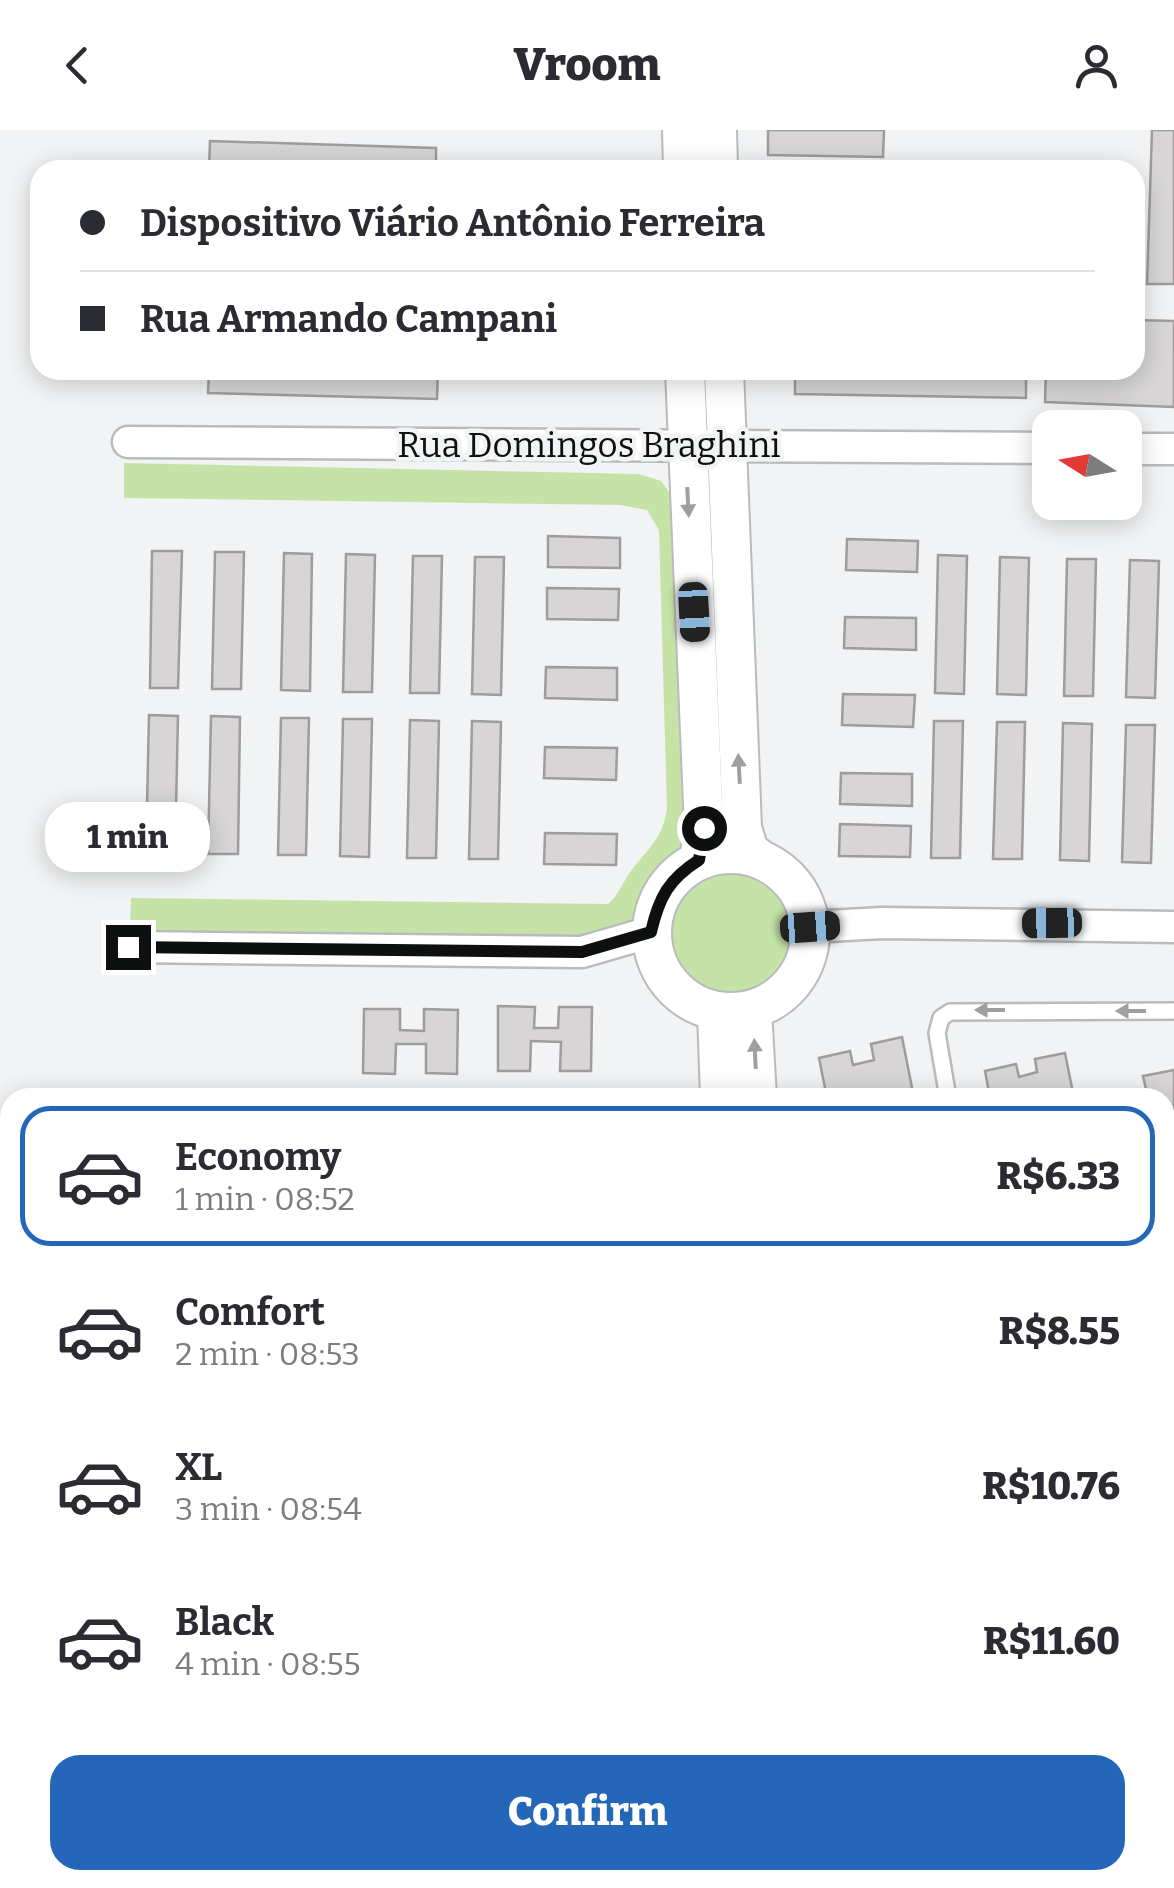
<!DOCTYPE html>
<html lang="en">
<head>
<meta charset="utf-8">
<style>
	body { margin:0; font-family:Bitter,serif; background:#f2f2f3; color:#2b2b33; height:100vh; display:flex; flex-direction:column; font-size:38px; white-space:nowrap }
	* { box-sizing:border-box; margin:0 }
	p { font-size:32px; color:#7c7c81 }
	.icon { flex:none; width:55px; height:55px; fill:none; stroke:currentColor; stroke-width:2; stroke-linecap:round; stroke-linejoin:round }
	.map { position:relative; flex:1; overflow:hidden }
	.details { position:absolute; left:0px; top:958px; width:1175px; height:802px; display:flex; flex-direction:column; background:#fff; border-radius:30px 30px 0 0; box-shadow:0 5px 25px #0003 }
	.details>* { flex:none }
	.guide { position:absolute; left:30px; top:30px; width:1115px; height:220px; border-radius:30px; box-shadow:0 5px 25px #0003; display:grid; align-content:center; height:220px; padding:0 50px; background:#fff }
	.needle { width:65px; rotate:281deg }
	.fabs { position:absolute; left:1032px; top:280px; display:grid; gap:20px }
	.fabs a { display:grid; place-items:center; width:110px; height:110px; border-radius:20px; background:#fff; box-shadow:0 5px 25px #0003; font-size:50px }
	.end { position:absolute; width:45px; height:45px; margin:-22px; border:12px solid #0e0f0f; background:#fff; box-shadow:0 0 0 5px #fff }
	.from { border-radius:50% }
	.bubble { position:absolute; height:70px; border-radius:30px; background:#fff; box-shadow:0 5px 25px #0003; font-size:32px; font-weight:800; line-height:70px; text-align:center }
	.car { position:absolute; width:30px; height:60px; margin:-30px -15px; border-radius:12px; box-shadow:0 0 8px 2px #0007; background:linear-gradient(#222 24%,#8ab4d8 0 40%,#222 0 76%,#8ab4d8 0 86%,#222 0) }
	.guide b { display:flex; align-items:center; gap:35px; height:95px; font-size:38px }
	.guide b+b { border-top:2px solid #e1e1e2 }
	.guide i { width:25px; height:25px; background:#2b2b33 }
	ul { padding:18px 0 0; list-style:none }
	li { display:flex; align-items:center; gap:30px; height:140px; margin:0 20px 15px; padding:0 30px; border:5px solid transparent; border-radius:30px }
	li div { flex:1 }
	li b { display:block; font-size:38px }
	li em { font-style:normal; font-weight:800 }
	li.current { border-color:#2467b8 }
	li>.icon { width:90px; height:90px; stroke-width:1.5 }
	.action { display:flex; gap:20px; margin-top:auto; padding:20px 50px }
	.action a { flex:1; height:115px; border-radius:30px; background:#2467b8; color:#fff; font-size:40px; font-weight:800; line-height:115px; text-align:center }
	header { display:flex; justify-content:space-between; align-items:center; height:130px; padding:0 50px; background:#fff; font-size:45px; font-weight:800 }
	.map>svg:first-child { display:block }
	.green { fill:#c6e3a7 }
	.building { fill:#d7d5d6; stroke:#9e9c9d; stroke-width:2.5 }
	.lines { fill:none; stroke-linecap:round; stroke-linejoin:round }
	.service-casing { stroke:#b9bbbc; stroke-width:20 }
	.minor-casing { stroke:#b9bbbc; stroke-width:35 }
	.tertiary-casing { stroke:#b9bbbc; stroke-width:42 }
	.service { stroke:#fff; stroke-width:15 }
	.minor { stroke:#fff; stroke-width:30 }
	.tertiary { stroke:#fff; stroke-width:38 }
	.oneway { fill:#9f9f9f }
	.route { stroke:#0e0f0f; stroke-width:12 }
	.labels { text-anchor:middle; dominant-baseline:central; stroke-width:9; stroke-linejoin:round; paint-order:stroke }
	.street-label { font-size:35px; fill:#0e0f0f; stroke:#f2f3f4 }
</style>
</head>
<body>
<header><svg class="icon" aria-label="back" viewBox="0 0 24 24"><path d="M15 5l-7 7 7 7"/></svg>Vroom<svg class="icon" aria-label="person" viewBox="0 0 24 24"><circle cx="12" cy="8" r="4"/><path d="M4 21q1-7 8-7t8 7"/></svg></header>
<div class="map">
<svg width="1174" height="1758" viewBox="0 0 1174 1758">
	<rect width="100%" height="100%" fill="#f2f3f4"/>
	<g class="green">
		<path d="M124,333L639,344L661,351L679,375L686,733L658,759L635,796L605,808L130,801L131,768L608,774C619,765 622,753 631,741C648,718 662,710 667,679L659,400L647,380L620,375L124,368Z"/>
		<circle cx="729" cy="804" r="67"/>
		<path d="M0,1005L10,1006V1317L0,1316Z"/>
		<path d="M647,1750H765L770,1758H644Z"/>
	</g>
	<g class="building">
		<path d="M768,0H884L883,27L768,25Z"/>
		<path d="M1152,0H1174V154H1147Z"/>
		<path d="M210,11L436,18V40H209Z"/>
		<path d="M1135,190L1174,191V277L1045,272L1046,240H1135Z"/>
		<path d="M209,240H438L437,269L208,263Z"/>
		<path d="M795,240H1026V268L795,264Z"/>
		<path d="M548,406L620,408V438L548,437Z"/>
		<path d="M847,409L918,411L917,442L846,440Z"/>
		<path d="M152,421H182L178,558H150Z"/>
		<path d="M215,422H244L241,559H212Z"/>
		<path d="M284,423L312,424L310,561L281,560Z"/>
		<path d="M346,424L375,425L372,562H343Z"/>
		<path d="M938,425L967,426L964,564L935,563Z"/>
		<path d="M413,426H442L439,563H410Z"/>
		<path d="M475,427H504L501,565L472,564Z"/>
		<path d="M1000,427L1029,428L1026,565L997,564Z"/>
		<path d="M1067,429H1096L1093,566H1064Z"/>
		<path d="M1130,430L1159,431L1155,568L1126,567Z"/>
		<path d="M547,458L619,459L618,490L547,489Z"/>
		<path d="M845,487L916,488V520L844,518Z"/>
		<path d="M546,537L617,538V570L545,568Z"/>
		<path d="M843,564L915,565L913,597L842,595Z"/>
		<path d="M149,585L178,586L175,723L146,722Z"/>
		<path d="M211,586L240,587L238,724H208Z"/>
		<path d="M281,588H309L306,725H278Z"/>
		<path d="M343,589H372L369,727L340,726Z"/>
		<path d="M410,590L439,591L436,728H407Z"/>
		<path d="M472,591L501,592L498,729H469Z"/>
		<path d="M934,591H963L960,728H931Z"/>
		<path d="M997,592H1025L1022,729H993Z"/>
		<path d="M1063,593L1092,594L1089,731L1060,730Z"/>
		<path d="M1126,595H1155L1151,733L1122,732Z"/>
		<path d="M545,617L617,618L616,650L544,648Z"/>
		<path d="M841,643L912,644V676L840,674Z"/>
		<path d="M840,694L911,696L910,727L839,726Z"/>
		<path d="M545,703L617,704L616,735L544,734Z"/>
		<path d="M498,876L535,877L534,898H558L559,877H592L591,941H560L561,912L531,911L530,941H498Z"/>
		<path d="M364,879H400V900L424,901V879L458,880L457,944L426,943V914H396L395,944L363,943Z"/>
		<path d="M902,907L914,968H827L819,928L850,921L853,935L874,930L871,914Z"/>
		<path d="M1065,923L1074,968H990L985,941L1016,934L1019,947L1037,942L1035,929Z"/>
		<path d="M1174,940V1092L1165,1049V968H1148L1143,946Z"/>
		<path d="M1165,1521H1174L1170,1758L1138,1757V1750H1165Z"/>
		<path d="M1086,1750H1115L1114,1757L1086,1756Z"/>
	</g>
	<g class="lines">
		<defs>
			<g id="service">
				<path d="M948,968L937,903L941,888L950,882L1174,881"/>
				<path d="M1165,1236H1174"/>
				<path d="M1165,1349H1174"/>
				<path d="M1165,1482L1174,1483"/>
			</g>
			<g id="minor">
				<path d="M128,312L1050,318"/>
				<path d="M1125,319H1174"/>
				<path d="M810,797L882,793L1174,797"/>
				<path d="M129,817L582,822L651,802"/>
				<path d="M1165,1294H1174"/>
				<path d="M0,1345L10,1346"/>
				<path d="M0,1427L10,1433"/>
				<path d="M0,1689L10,1685"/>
				<path d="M90,1750V1758"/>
				<path d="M187,1750V1758"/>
			</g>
			<g id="tertiary">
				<path d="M682,0L683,40"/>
				<path d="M717,0L718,40"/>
				<path d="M685,240L704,699L699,729"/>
				<path d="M724,240L742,698L749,721L760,729"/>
				<circle cx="731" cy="803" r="79"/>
				<path d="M752,880L757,968"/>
				<path d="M717,882L720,968"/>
				<path d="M780,1750L781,1758"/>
				<path d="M630,1758L633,1750"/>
			</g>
		</defs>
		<use href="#service" class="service-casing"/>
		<use href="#minor" class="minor-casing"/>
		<use href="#tertiary" class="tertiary-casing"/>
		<use href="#service" class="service"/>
		<use href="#minor" class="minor"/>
		<use href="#tertiary" class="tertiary"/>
	</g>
	<defs><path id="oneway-solid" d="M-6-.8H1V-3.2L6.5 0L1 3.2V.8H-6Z" transform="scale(2.5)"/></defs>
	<g class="oneway">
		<use href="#oneway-solid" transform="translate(688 372) rotate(87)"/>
		<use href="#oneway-solid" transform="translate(739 639) rotate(-93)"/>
		<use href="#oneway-solid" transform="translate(990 880) rotate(-180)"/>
		<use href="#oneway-solid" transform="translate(1131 881) rotate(-180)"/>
		<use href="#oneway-solid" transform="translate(755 924) rotate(-93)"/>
	</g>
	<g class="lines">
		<path class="route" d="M128,817L582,822L651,802C659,767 669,749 699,730L704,698"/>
	</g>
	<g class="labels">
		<g class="street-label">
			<text x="589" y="315">Rua Domingos Braghini</text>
		</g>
	</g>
</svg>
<div class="fabs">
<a><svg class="needle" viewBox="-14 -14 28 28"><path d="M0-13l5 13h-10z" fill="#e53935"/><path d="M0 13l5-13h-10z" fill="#7c7c81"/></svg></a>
</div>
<i class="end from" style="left:704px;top:698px"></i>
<i class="end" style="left:128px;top:817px"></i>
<div class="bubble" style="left:45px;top:672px;width:165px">1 min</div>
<i class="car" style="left:694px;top:482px;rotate:177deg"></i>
<i class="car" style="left:1052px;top:793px;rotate:269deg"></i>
<i class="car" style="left:810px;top:797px;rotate:86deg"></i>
<div class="guide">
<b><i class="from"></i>Dispositivo Viário Antônio Ferreira</b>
<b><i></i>Rua Armando Campani</b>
</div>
<section class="details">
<ul>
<li class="current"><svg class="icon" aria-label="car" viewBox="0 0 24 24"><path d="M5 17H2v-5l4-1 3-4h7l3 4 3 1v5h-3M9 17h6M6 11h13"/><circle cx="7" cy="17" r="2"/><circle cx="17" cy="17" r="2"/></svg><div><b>Economy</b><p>1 min · 08:52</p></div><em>R$6.33</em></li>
<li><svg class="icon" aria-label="car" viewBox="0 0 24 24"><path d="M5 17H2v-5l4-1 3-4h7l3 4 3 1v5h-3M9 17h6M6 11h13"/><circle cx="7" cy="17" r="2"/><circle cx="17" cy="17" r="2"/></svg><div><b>Comfort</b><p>2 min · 08:53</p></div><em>R$8.55</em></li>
<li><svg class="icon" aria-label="car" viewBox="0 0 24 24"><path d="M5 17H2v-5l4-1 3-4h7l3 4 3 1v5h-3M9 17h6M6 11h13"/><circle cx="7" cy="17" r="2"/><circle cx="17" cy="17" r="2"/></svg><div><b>XL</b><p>3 min · 08:54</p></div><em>R$10.76</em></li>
<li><svg class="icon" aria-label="car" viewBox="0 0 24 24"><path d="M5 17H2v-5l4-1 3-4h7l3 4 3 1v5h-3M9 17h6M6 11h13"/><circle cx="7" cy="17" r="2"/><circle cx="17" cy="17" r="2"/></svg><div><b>Black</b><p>4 min · 08:55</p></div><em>R$11.60</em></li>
</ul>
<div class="action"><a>Confirm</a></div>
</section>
</div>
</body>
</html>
